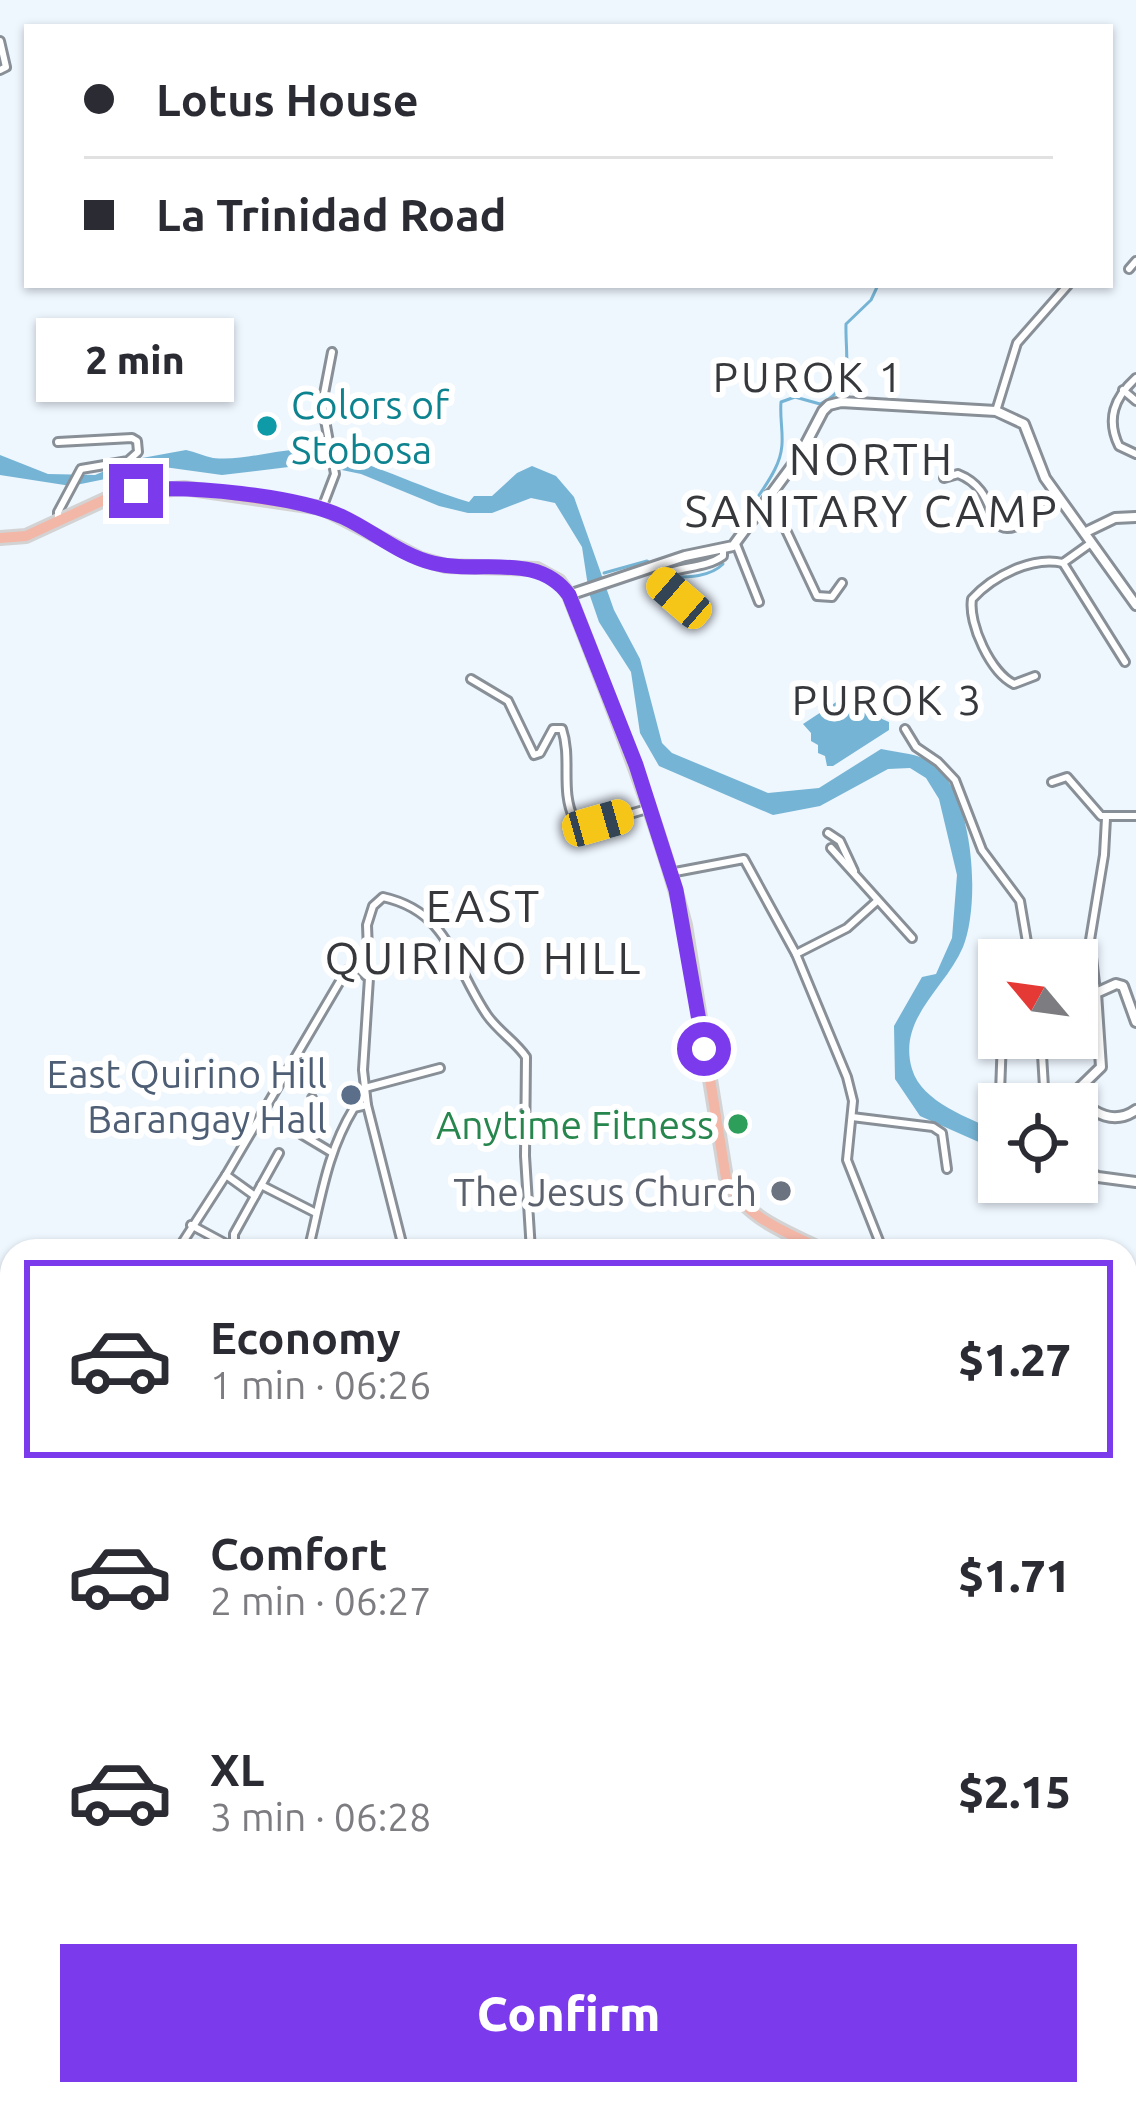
<!DOCTYPE html>
<html lang="en">
<head>
<meta charset="utf-8">
<style>
	body { margin:0; font-family:Ubuntu,sans-serif; background:#f7f7f7; color:#2b2b33; height:100vh; display:flex; flex-direction:column; font-size:45px; white-space:nowrap }
	* { box-sizing:border-box; margin:0 }
	p { font-size:39px; color:#7c7c81 }
	.icon { flex:none; width:66px; height:66px; fill:none; stroke:currentColor; stroke-width:2; stroke-linecap:round; stroke-linejoin:round }
	.map { position:relative; flex:1; overflow:hidden }
	.sheet { position:absolute; left:0px; top:1239px; width:1137px; height:867px; display:flex; flex-direction:column; background:#fff; border-radius:36px 36px 0 0; box-shadow:0 3px 9px #0004 }
	.sheet>* { flex:none }
	.top-card { position:absolute; left:24px; top:24px; width:1089px; height:264px; border-radius:0px; box-shadow:0 3px 9px #0004; display:grid; align-content:center; height:264px; padding:0 60px; background:#fff }
	.needle { width:78px; rotate:299deg }
	.tools { position:absolute; left:978px; top:939px; display:grid; gap:24px }
	.tools a { display:grid; place-items:center; width:120px; height:120px; border-radius:0px; background:#fff; box-shadow:0 3px 9px #0004; font-size:60px }
	.end { position:absolute; width:54px; height:54px; margin:-27px; border:15px solid #7c3aed; background:#fff; box-shadow:0 0 0 6px #fff }
	.from { border-radius:50% }
	.bubble { position:absolute; height:84px; border-radius:0px; background:#fff; box-shadow:0 3px 9px #0004; font-size:39px; font-weight:800; line-height:84px; text-align:center }
	.car { position:absolute; width:36px; height:72px; margin:-36px -18px; border-radius:15px; box-shadow:0 0 9px 3px #0007; background:linear-gradient(#f5c518 24%,#345 0 40%,#f5c518 0 76%,#345 0 86%,#f5c518 0) }
	.top-card b { display:flex; align-items:center; gap:42px; height:114px; font-size:45px }
	.top-card b+b { border-top:3px solid #e1e1e2 }
	.top-card i { width:30px; height:30px; background:#2b2b33 }
	ul { padding:21px 0 0; list-style:none }
	li { display:flex; align-items:center; gap:36px; height:198px; margin:0 24px 18px; padding:0 36px; border:6px solid transparent; border-radius:0px }
	li div { flex:1 }
	li b { display:block; font-size:45px }
	li em { font-style:normal; font-weight:800 }
	li.on { border-color:#7c3aed }
	li>.icon { width:108px; height:108px; stroke-width:1.5 }
	.cta { display:flex; gap:24px; margin-top:auto; padding:24px 60px }
	.cta a { flex:1; height:138px; border-radius:0px; background:#7c3aed; color:#fff; font-size:48px; font-weight:800; line-height:138px; text-align:center }
	.map>svg:first-child { display:block }
	.forest { fill:#87b2df }
	.water { fill:#75b4d4 }
	.lines { fill:none; stroke-linecap:round; stroke-linejoin:round }
	.stream { stroke:#75b4d4; stroke-width:3 }
	.minor-casing { stroke:#888f97; stroke-width:12 }
	.tertiary-casing { stroke:#888f97; stroke-width:14 }
	.secondary-casing { stroke:#888f97; stroke-width:15 }
	.primary-casing { stroke:#d3d3d4; stroke-width:16 }
	.trunk-casing { stroke:#d3d3d4; stroke-width:16 }
	.minor { stroke:#fff; stroke-width:6 }
	.tertiary { stroke:#fff; stroke-width:8 }
	.secondary { stroke:#fae4de; stroke-width:9 }
	.primary { stroke:#f6c9be; stroke-width:10 }
	.trunk { stroke:#f3b7a8; stroke-width:10 }
	.route { stroke:#7c3aed; stroke-width:15 }
	.culture-dot { fill:#0f9aa8; stroke:#fff; stroke-width:4.5 }
	.service-dot { fill:#5c6f8a; stroke:#fff; stroke-width:4.5 }
	.leisure-dot { fill:#2e9e5b; stroke:#fff; stroke-width:4.5 }
	.worship-dot { fill:#6b7280; stroke:#fff; stroke-width:4.5 }
	.labels { text-anchor:middle; dominant-baseline:central; stroke-width:12; stroke-linejoin:round; paint-order:stroke }
	.culture-label { font-size:39px; fill:#0d838f; stroke:#fff; text-anchor:start }
	.service-label { font-size:39px; fill:#4e5e75; stroke:#fff; text-anchor:end }
	.leisure-label { font-size:39px; fill:#27864d; stroke:#fff; text-anchor:end }
	.worship-label { font-size:39px; fill:#5b616d; stroke:#fff; text-anchor:end }
	.neighbourhood-label { font-size:42px; letter-spacing:3px; fill:#36383c; stroke:#fff }
	.quarter-label { font-size:45px; letter-spacing:3px; fill:#36383c; stroke:#fff }
</style>
</head>
<body>
<div class="map">
<svg width="1136" height="2105" viewBox="0 0 1136 2105">
	<rect width="100%" height="100%" fill="#eef6fe"/>
	<path class="forest" d="M0,1702L12,1709V1955L0,1952Z"/>
	<g class="water">
		<path d="M186,450C195,452 204,456 213,458C248,462 282,445 317,451C370,460 417,487 469,502L474,496H492L517,473L532,466L556,476L574,497L614,610L640,659L662,743L672,753L768,793L819,788L881,749C895,752 912,753 925,759C975,783 981,904 963,947C946,988 897,1018 912,1069C922,1103 970,1118 999,1132V1151L920,1116L895,1079L894,1026L922,977L936,974L952,938L957,875L939,799L926,778L910,768L888,769L820,806L773,815L659,766L640,733L631,672L599,622L589,593L582,547L555,503L531,498L492,513H468L439,506L361,474L313,464L222,475L164,467L71,486L0,475V455L48,474L95,475L131,460Z"/>
		<path d="M862,685L868,690L867,696L874,699V708L881,710L882,719L889,722V730L833,766H827L825,756L818,753V745L811,741V733L803,724Z"/>
	</g>
	<g class="lines">
		<g class="stream">
			<path d="M737,537C746,507 763,494 775,469C788,444 779,426 781,402L795,397L820,404C856,387 845,359 846,324L871,300L878,285"/>
			<path d="M604,573L647,561L667,577C686,577 709,578 723,564"/>
			<path d="M1125,1593L1136,1567"/>
			<path d="M1125,1922L1136,1933"/>
			<path d="M1125,1993L1136,1987"/>
			<path d="M1028,2105L1031,2094"/>
		</g>
		<defs>
			<g id="minor">
				<path d="M0,41L6,67L0,70"/>
				<path d="M1129,269L1136,261"/>
				<path d="M1136,378C1114,398 1106,419 1119,446L1136,454"/>
				<path d="M1123,390L1136,401"/>
				<path d="M996,411L1017,343L1068,285"/>
				<path d="M944,478L958,474C1014,496 967,567 1061,500"/>
				<path d="M769,494L817,596L832,597L842,583"/>
				<path d="M322,508L335,474L322,404L332,352"/>
				<path d="M58,521V512L81,469L128,461L138,452L137,441L132,438L58,442"/>
				<path d="M736,544L759,602"/>
				<path d="M1063,563L1125,662"/>
				<path d="M698,614L658,578C676,565 703,570 723,556V551"/>
				<path d="M1035,676L1014,684C991,673 968,624 972,599C993,576 1032,556 1063,563L1091,543"/>
				<path d="M471,679L508,701L534,755L540,753L553,729H562C572,759 560,790 574,819L599,823L647,809"/>
				<path d="M905,729L916,747L938,762L955,780L982,850L1020,901L1030,960"/>
				<path d="M1052,782L1067,777L1101,816H1136"/>
				<path d="M828,833L840,841L854,871"/>
				<path d="M831,848L912,938"/>
				<path d="M670,873L744,859L796,954L847,1077L853,1101L847,1160L883,1251"/>
				<path d="M1001,950V960"/>
				<path d="M796,954L847,928L877,901"/>
				<path d="M1096,992L1090,940L1104,855L1106,818"/>
				<path d="M1041,1038L1045,1104"/>
				<path d="M365,1088L440,1068"/>
				<path d="M312,1098L309,1121L301,1134L331,1152"/>
				<path d="M852,1117L933,1127L942,1133L947,1169"/>
				<path d="M999,1121L1002,1038"/>
				<path d="M226,1175L255,1196"/>
				<path d="M261,1185L316,1213"/>
				<path d="M191,1225L228,1245L258,1251"/>
				<path d="M234,1244V1234L279,1153"/>
				<path d="M177,1251L226,1175L346,971L355,965L366,976"/>
				<path d="M308,1251C321,1200 326,1154 354,1108L367,1105"/>
				<path d="M404,1251L367,1105L363,1070L369,978L367,925L373,906L383,897C450,912 453,965 487,1015C498,1031 515,1041 526,1057L525,1156L531,1251"/>
				<path d="M1125,1287L1129,1312L1125,1326"/>
				<path d="M1125,1464L1136,1467"/>
				<path d="M0,1540L12,1522"/>
				<path d="M0,1639L12,1645"/>
				<path d="M0,1669L12,1675"/>
				<path d="M1125,1867L1136,1864"/>
				<path d="M0,2087L12,2065"/>
				<path d="M529,2094L547,2105"/>
				<path d="M684,2094L702,2105"/>
				<path d="M770,2094L801,2105"/>
				<path d="M125,2105L133,2094"/>
				<path d="M625,2105L627,2094"/>
			</g>
			<g id="tertiary">
				<path d="M1086,532L1115,518L1136,517"/>
				<path d="M569,595L685,556L733,546L800,455L823,411L829,405L841,402L996,411L1024,424L1045,478L1136,605"/>
				<path d="M1072,1096C1093,1111 1112,1127 1136,1110"/>
				<path d="M1063,1104L1101,1067L1096,993L1116,984L1123,986L1136,1022"/>
				<path d="M1077,1168L1098,1177L1136,1182"/>
				<path d="M387,2105L389,2094"/>
			</g>
			<g id="secondary">
				<path d="M1125,1384L1136,1369"/>
				<path d="M1125,2041L1136,2047"/>
				<path d="M993,2105L999,2094"/>
			</g>
			<path id="primary" d="M1125,1777L1136,1789"/>
			<g id="trunk">
				<path d="M0,538L26,536L117,494L184,488L322,508L421,559L446,566L537,569L559,581L569,595C611,704 655,811 685,925L726,1178C745,1219 787,1232 825,1251"/>
				<path d="M1125,1659L1136,1660"/>
				<path d="M1125,1676L1136,1678"/>
			</g>
		</defs>
		<use href="#minor" class="minor-casing"/>
		<use href="#tertiary" class="tertiary-casing"/>
		<use href="#secondary" class="secondary-casing"/>
		<use href="#primary" class="primary-casing"/>
		<use href="#trunk" class="trunk-casing"/>
		<use href="#minor" class="minor"/>
		<use href="#tertiary" class="tertiary"/>
		<use href="#secondary" class="secondary"/>
		<use href="#primary" class="primary"/>
		<use href="#trunk" class="trunk"/>
	</g>
	<g class="lines">
		<path class="route" d="M136,491C186,484 297,496 343,517C373,531 400,555 433,563C479,575 537,551 569,595L636,765L676,890L704,1049"/>
	</g>
	<circle class="culture-dot" cx="267" cy="426" r="12"/>
	<circle class="service-dot" cx="351" cy="1095" r="12"/>
	<circle class="leisure-dot" cx="738" cy="1124" r="12"/>
	<circle class="worship-dot" cx="781" cy="1191" r="12"/>
	<g class="labels">
		<g class="culture-label">
			<text x="291" y="404">Colors of<tspan x="291" dy="45">Stobosa</tspan></text>
		</g>
		<g class="service-label">
			<text x="327" y="1073">East Quirino Hill<tspan x="327" dy="45">Barangay Hall</tspan></text>
		</g>
		<g class="leisure-label">
			<text x="714" y="1124">Anytime Fitness</text>
		</g>
		<g class="worship-label">
			<text x="757" y="1191">The Jesus Church</text>
		</g>
		<g class="neighbourhood-label">
			<text x="809" y="376">PUROK 1</text>
			<text x="888" y="699">PUROK 3</text>
		</g>
		<g class="quarter-label">
			<text x="872" y="458">NORTH<tspan x="872" dy="52">SANITARY CAMP</tspan></text>
			<text x="484" y="905">EAST<tspan x="484" dy="52">QUIRINO HILL</tspan></text>
		</g>
	</g>
</svg>
<div class="tools">
<a><svg class="needle" viewBox="-14 -14 28 28"><path d="M0-13l5 13h-10z" fill="#e53935"/><path d="M0 13l5-13h-10z" fill="#7c7c81"/></svg></a>
<a><svg class="icon" aria-label="locate" viewBox="0 0 24 24"><circle cx="12" cy="12" r="6"/><path d="M12 2v4M12 18v4M2 12h4M18 12h4"/></svg></a>
</div>
<i class="end from" style="left:704px;top:1049px"></i>
<i class="end" style="left:136px;top:491px"></i>
<div class="bubble" style="left:36px;top:318px;width:198px">2 min</div>
<i class="car" style="left:679px;top:598px;rotate:311deg"></i>
<i class="car" style="left:598px;top:823px;rotate:74deg"></i>
<div class="top-card">
<b><i class="from"></i>Lotus House</b>
<b><i></i>La Trinidad Road</b>
</div>
<section class="sheet">
<ul>
<li class="on"><svg class="icon" aria-label="car" viewBox="0 0 24 24"><path d="M5 17H2v-5l4-1 3-4h7l3 4 3 1v5h-3M9 17h6M6 11h13"/><circle cx="7" cy="17" r="2"/><circle cx="17" cy="17" r="2"/></svg><div><b>Economy</b><p>1 min · 06:26</p></div><em>$1.27</em></li>
<li><svg class="icon" aria-label="car" viewBox="0 0 24 24"><path d="M5 17H2v-5l4-1 3-4h7l3 4 3 1v5h-3M9 17h6M6 11h13"/><circle cx="7" cy="17" r="2"/><circle cx="17" cy="17" r="2"/></svg><div><b>Comfort</b><p>2 min · 06:27</p></div><em>$1.71</em></li>
<li><svg class="icon" aria-label="car" viewBox="0 0 24 24"><path d="M5 17H2v-5l4-1 3-4h7l3 4 3 1v5h-3M9 17h6M6 11h13"/><circle cx="7" cy="17" r="2"/><circle cx="17" cy="17" r="2"/></svg><div><b>XL</b><p>3 min · 06:28</p></div><em>$2.15</em></li>
</ul>
<div class="cta"><a>Confirm</a></div>
</section>
</div>
</body>
</html>
